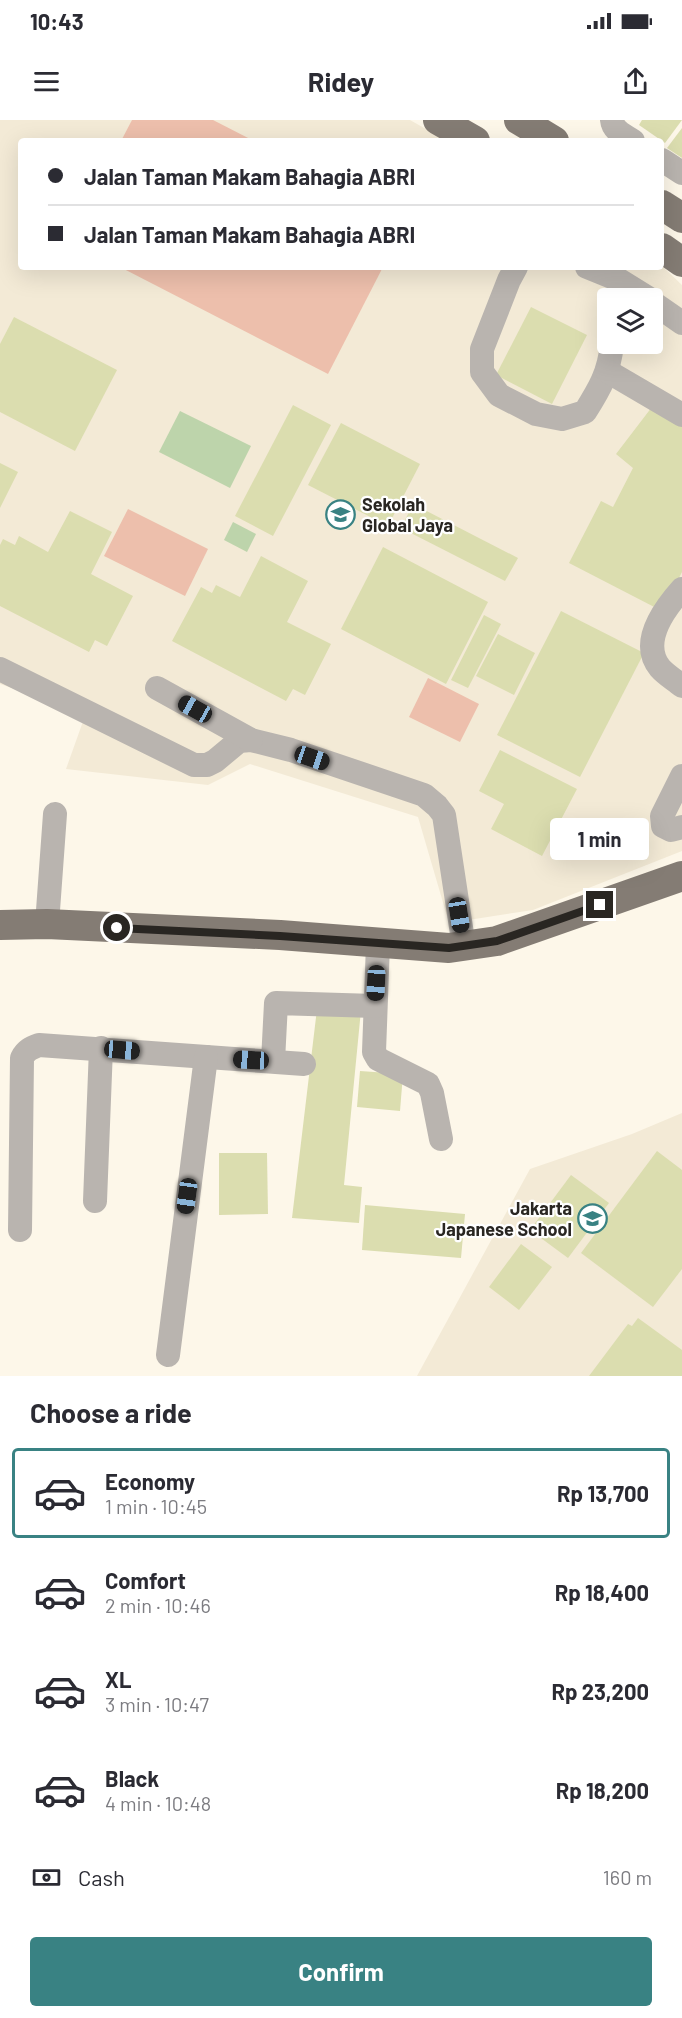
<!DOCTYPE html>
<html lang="en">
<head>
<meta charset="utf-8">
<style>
	body { margin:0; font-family:Barlow,sans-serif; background:#f2f2f3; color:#2b2b33; height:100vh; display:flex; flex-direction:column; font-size:22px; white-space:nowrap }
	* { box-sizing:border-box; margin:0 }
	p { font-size:20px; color:#7c7c81 }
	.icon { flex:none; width:33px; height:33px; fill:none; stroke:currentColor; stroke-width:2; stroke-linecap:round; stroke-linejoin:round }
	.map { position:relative; height:1256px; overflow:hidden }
	.panel { display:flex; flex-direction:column; background:#fff; flex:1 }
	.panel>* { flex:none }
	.guide { position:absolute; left:18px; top:18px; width:646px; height:132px; border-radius:6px; box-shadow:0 6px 24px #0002; display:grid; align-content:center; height:132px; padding:0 30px; background:#fff }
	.buttons { position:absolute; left:597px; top:168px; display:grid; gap:12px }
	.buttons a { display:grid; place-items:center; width:66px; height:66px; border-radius:6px; background:#fff; box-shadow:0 6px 24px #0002; font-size:30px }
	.end { position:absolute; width:27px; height:27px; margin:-14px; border:8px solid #292622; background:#fff; box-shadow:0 0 0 3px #fff }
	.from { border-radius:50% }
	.bubble { position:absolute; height:42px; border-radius:6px; background:#fff; box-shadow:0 6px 24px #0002; font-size:20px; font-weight:700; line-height:42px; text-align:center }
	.car { position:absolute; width:18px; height:36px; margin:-18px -9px; border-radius:8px; box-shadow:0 0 4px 2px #0007; background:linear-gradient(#222 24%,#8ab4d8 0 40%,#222 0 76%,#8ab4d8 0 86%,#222 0) }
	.guide b { display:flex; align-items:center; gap:21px; height:57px; font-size:22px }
	.guide b+b { border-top:2px solid #e1e1e2 }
	.guide i { width:15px; height:15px; background:#2b2b33 }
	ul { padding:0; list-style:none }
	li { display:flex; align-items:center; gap:18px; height:90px; margin:0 12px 9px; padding:0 18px; border:3px solid transparent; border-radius:6px }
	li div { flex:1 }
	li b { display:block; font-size:22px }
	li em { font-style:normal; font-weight:700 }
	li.on { border-color:#398283 }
	li>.icon { width:54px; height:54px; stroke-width:1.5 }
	h2 { padding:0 30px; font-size:27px; line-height:72px }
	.pay { display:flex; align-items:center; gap:15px; height:66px; padding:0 30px; font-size:22px }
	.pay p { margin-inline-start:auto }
	.button { display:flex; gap:12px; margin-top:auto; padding:12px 30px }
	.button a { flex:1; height:69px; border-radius:6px; background:#398283; color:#fff; font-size:24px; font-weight:700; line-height:69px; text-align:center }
	.status { display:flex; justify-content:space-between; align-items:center; height:42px; padding:0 30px; background:#fff; direction:ltr }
	.status svg { height:16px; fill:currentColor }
	header { display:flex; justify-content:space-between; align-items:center; height:78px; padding:0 30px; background:#fff; font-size:27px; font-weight:700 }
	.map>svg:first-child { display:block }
	.built { fill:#f3ead6; fill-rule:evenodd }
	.green { fill:#edbfac }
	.water { fill:#bdd4ab }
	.building { fill:#dbddaf }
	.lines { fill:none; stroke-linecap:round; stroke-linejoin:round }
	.minor { stroke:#b9b4af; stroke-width:24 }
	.major { stroke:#847c74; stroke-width:30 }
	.route { stroke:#292622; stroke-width:8 }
	.labels { text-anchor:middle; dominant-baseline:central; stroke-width:4.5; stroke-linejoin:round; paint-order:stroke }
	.poi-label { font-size:18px; font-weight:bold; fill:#292622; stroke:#fff; text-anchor:start }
</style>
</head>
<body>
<div class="status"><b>10:43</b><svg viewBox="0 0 49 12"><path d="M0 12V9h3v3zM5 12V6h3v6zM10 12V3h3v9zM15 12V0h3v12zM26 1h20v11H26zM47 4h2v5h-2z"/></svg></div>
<header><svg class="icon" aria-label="menu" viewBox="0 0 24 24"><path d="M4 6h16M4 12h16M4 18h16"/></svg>Ridey<svg class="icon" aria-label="share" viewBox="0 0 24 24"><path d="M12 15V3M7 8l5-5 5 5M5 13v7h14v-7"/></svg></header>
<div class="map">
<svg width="682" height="1256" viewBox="0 0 682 1256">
	<rect width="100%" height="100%" fill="#fdf7e9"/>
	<g class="built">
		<path d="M0,0H410L447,21H21V147L662,146L682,165V731L533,790L449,803L418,697L250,644L208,665L66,649L86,593L0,564ZM608,178H652V224H608Z"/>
		<path d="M682,993V1256H417L530,1049L632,1014Z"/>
	</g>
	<g class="green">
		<path d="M132,0H213L254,21H121Z"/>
		<path d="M120,147H383L328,254Z"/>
		<path d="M128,389L208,429L185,476L104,436Z"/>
		<path d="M428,558L479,584L460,622L409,597Z"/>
	</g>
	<g class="water">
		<path d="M180,291L251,326L230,368L159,332Z"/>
		<path d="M233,402L256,414L247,432L224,420Z"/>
	</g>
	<g class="building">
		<path d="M642,0H682L665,23L639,5Z"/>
		<path d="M682,8V38L667,28Z"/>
		<path d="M531,187L587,215L552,284L496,255Z"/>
		<path d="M14,197L117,250L75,331L0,292V224Z"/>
		<path d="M655,283L682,300V452L662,491L569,443L601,381L613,387L633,348L616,334Z"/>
		<path d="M293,285L331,305L273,416L235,396Z"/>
		<path d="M341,303L420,344L388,406L308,365Z"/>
		<path d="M0,343L18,352L0,388Z"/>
		<path d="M413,384L518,438L505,461L401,408Z"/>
		<path d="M70,391L112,412L91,454L133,476L107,526L95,520L89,532L0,486V425L3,419L15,425L19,416L48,432Z"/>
		<path d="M383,427L488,482L446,564L341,509Z"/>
		<path d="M261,436L308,461L287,502L331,524L305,575L293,569L286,581L172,521L201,467L212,473L216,465L240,477Z"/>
		<path d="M561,491L644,533L580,657L497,615Z"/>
		<path d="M484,495L501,504L468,568L451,560Z"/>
		<path d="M498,514L535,533L514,575L476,556Z"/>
		<path d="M500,630L577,669L542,736L491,709L504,684L479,671Z"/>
		<path d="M317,889L361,890L344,1065L362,1067L359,1103L292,1098Z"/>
		<path d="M360,951L403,954L400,991L357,987Z"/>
		<path d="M657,1031L682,1050V1149L653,1187L581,1133Z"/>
		<path d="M219,1033H267L268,1094L219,1095Z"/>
		<path d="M571,1055L609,1083L568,1138L530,1110Z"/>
		<path d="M365,1085L465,1094L461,1138L362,1130Z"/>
		<path d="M521,1124L552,1147L519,1190L489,1167Z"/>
		<path d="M638,1198L682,1230V1256H589L628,1204L632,1206Z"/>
	</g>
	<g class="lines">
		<g class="minor">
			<path d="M612,0C613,11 624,15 633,21"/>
			<path d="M662,40L682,53"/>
			<path d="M516,147L509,160L482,229V252L499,275L536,294L562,299L585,292C600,268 609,253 612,224"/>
			<path d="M587,147L619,160L648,178"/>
			<path d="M652,182L682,203"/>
			<path d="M607,251L682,295"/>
			<path d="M682,469C665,488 639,522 660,548C666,555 675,560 682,566"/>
			<path d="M0,549L194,645H207L215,641L239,621L251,620L291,630L424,675L437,686L444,695L464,827"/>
			<path d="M157,568L251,620"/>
			<path d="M682,656L662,696L663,706L671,710L682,707"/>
			<path d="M47,804L55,694"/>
			<path d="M378,824L374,932L378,939L428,964L432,973L441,1019"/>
			<path d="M273,941L276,883L375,886"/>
			<path d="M95,1081L101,928"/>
			<path d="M20,1110L22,938C26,930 31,928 39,925L304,944"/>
			<path d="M168,1235L206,937"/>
		</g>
		<g class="major">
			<path d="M438,0L475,21"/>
			<path d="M519,0L554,21"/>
			<path d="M662,85L682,98"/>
			<path d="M662,128L682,142"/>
			<path d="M0,805L47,804L280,815L449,828L497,821L682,756"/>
		</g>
	</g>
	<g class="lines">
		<path class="route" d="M117,808L280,816L449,828L497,821L600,785"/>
	</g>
	<defs>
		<symbol id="school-ring" viewBox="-11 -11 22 22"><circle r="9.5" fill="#fff" stroke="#398283" stroke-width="1.5"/><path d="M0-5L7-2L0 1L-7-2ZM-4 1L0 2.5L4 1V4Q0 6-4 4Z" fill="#398283"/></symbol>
	</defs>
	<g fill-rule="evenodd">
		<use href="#school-ring" x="324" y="378" width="33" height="33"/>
		<use href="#school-ring" x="576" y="1082" width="33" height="33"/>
	</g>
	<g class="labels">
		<g class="poi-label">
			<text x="362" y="384">Sekolah<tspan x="362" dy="21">Global Jaya</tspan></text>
			<text x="572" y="1088" text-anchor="end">Jakarta<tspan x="572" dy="21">Japanese School</tspan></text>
		</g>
	</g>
</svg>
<div class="buttons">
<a><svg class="icon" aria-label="layers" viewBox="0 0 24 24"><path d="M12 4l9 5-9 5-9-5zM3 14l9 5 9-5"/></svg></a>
</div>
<i class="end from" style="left:117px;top:808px"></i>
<i class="end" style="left:600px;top:785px"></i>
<div class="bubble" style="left:550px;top:698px;width:99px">1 min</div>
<i class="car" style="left:195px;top:589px;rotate:299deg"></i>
<i class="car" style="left:312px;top:638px;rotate:109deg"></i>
<i class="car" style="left:459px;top:795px;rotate:171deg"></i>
<i class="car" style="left:376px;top:863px;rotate:183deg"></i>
<i class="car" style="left:122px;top:930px;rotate:95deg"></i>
<i class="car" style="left:251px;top:940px;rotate:273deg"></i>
<i class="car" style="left:187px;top:1076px;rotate:188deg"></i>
<div class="guide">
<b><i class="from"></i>Jalan Taman Makam Bahagia ABRI</b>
<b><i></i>Jalan Taman Makam Bahagia ABRI</b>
</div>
</div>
<section class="panel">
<h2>Choose a ride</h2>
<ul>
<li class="on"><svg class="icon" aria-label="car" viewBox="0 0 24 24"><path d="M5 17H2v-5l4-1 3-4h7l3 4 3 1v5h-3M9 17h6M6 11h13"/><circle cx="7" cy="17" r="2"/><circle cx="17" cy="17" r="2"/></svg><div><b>Economy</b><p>1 min · 10:45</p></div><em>Rp 13,700</em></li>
<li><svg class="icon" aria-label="car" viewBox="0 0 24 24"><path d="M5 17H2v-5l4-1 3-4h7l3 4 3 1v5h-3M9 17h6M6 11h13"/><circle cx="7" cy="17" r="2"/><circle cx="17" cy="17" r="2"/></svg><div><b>Comfort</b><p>2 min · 10:46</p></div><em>Rp 18,400</em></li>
<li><svg class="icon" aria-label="car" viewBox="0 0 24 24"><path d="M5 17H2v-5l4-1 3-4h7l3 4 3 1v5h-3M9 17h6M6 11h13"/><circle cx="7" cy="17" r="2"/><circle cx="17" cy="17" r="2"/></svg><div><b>XL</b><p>3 min · 10:47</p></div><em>Rp 23,200</em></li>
<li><svg class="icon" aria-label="car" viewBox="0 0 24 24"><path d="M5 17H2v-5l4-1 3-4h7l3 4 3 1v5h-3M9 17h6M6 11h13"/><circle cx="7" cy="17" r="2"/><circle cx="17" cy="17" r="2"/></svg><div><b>Black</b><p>4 min · 10:48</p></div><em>Rp 18,200</em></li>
</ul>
<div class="pay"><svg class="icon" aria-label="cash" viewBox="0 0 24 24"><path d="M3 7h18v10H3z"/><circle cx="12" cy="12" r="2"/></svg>Cash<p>160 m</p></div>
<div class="button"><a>Confirm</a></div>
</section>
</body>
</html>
